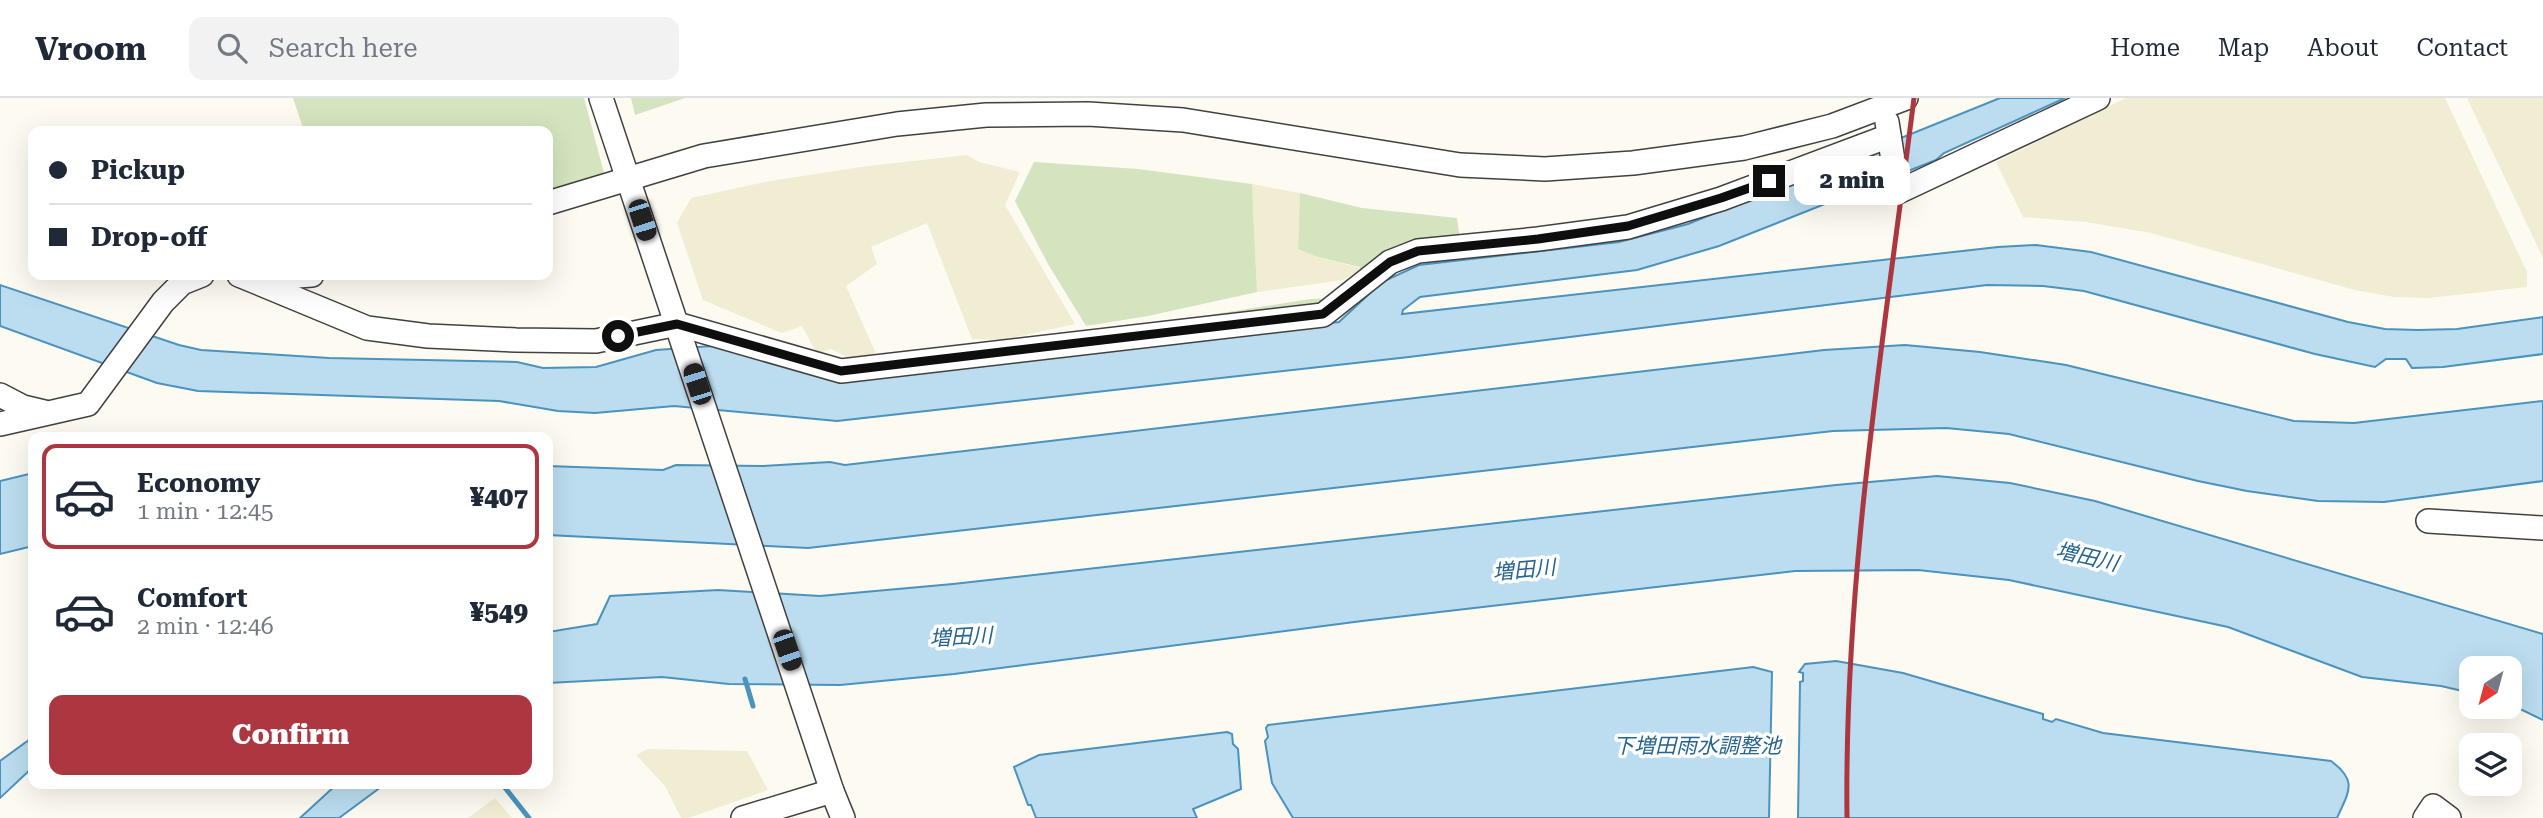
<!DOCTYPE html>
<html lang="en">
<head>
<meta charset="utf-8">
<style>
	body { margin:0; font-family:"Roboto Serif","Noto Sans JP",serif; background:#f2f2f3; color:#1f2937; height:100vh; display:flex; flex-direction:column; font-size:26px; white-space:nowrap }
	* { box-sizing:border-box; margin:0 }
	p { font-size:23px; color:#747a83 }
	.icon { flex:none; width:38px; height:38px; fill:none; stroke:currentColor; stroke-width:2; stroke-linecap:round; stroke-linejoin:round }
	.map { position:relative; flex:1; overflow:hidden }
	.panel { position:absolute; left:28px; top:334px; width:525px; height:357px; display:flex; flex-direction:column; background:#fff; border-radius:14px; box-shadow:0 7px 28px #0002 }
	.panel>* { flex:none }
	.guide { position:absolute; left:28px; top:28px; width:525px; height:154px; border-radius:14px; box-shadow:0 7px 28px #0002; display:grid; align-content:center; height:154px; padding:0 21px; background:#fff }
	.needle { width:46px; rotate:216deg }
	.fabs { position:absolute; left:2459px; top:558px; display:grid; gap:14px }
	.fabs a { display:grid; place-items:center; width:63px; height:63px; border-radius:14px; background:#fff; box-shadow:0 7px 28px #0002; font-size:35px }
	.end { position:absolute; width:32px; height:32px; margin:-16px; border:9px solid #0e0e0e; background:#fff; box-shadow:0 0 0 4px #fff }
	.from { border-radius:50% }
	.bubble { position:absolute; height:49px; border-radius:14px; background:#fff; box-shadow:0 7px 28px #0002; font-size:23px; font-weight:800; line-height:49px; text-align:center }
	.car { position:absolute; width:21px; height:42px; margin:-21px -10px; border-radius:9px; box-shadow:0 0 5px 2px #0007; background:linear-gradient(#222 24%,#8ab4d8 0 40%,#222 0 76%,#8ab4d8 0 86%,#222 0) }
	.guide b { display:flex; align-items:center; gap:24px; height:66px; font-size:26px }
	.guide b+b { border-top:2px solid #e0e1e3 }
	.guide i { width:18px; height:18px; background:#1f2937 }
	ul { padding:12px 0 0; list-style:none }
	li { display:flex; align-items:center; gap:21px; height:105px; margin:0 14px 10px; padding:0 7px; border:4px solid transparent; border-radius:14px }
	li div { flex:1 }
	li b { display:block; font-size:26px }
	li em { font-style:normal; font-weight:800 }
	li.active { border-color:#ad3740 }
	li>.icon { width:63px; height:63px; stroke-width:1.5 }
	.button { display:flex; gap:14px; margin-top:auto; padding:14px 21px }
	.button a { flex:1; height:80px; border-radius:14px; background:#ad3740; color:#fff; font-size:28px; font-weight:800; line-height:80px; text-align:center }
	header { display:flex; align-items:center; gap:42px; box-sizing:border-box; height:98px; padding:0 35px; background:#fff; border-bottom:2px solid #e0e1e3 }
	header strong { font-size:33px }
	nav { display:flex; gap:38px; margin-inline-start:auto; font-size:24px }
	.search { width:490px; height:63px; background:#f2f2f3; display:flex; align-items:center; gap:18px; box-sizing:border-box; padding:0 24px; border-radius:14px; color:#747a83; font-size:26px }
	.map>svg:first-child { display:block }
	.farmland { fill:#f0edd3 }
	.green { fill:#d3e4be }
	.water { fill:#bbddef; stroke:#4b92bd; stroke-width:2 }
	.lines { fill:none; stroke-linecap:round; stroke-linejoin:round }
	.stream { stroke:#4b92bd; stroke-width:5 }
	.minor-casing { stroke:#414141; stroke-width:26 }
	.minor { stroke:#fff; stroke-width:23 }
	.rail { stroke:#ad3740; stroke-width:5 }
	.route { stroke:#0e0e0e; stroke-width:9 }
	.labels { text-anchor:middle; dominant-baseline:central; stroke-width:7; stroke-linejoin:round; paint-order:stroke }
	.water-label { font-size:21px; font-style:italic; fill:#266590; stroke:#fff }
</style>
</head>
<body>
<header>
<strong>Vroom</strong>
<div class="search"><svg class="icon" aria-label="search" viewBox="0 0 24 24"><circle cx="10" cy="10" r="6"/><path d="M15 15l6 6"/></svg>Search here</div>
<nav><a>Home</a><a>Map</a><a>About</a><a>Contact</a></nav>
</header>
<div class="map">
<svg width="2543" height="720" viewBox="0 0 2543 720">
	<rect width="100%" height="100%" fill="#fdfaf1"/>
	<g class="farmland">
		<path d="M2126,0H2445L2527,174V189L2429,200L2394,199L2355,192L2151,135L2086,124L2023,119L1996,64Z"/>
		<path d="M2467,0H2543V160Z"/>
		<path d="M967,57L979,64L1020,74L1005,107L1075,226L1002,242L972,241L927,125L871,149L877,166L846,188L877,258L855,263L831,251L817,256L802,228L782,235L703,202L677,125L691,100L770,83L868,68Z"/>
		<path d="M1252,86L1300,95L1298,150L1318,159L1360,170V173L1342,182L1257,194Z"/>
		<path d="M648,651L747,653L768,692L688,720H681L665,688L636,657Z"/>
		<path d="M495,700L512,720H468Z"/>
	</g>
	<g class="green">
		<path d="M293,0H584L604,75L548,94V33H304Z"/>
		<path d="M631,0H685L635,17Z"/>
		<path d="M1034,64L1138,71L1252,86L1257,194L1148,218L1086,228L1048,166L1015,103Z"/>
		<path d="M1300,95L1362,110L1457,120L1460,142L1360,173V169L1318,159L1298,151Z"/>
		<path d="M1333,200L1323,209L1085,237L1310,201Z"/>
	</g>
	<g class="water">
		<path d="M2000,0H2065L1944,55L1936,62L1719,148L1637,172L1420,199L1403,212L1402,216L1998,149L2036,147L2091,154L2348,224L2385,231L2418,232L2457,231L2543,219V256L2443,269L2412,270L2406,261H2386L2375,269L2315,256L2084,193L2043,188L1987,187L1409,259L837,323L674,308L595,315L558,313L499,303L198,293L157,285L0,228V187L179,247L201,252L329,260L517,264L543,270L596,269L656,252L712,248L835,282L1339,224L1382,184L1419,167L1619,144L1688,126Z"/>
		<path d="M1905,247L1980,254L2066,267L2294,323L2354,325L2543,303V383L2384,404L2318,403L2247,393L2198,383L2009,336L1946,330L1833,333L808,450L548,437V368L663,372L676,367L763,368L830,364L845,367L1824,252Z"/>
		<path d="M33,375V448L0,456V383Z"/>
		<path d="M1937,378L2010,385L2095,403L2543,536V622L2510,606V570H2471V595L2441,588L2362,579L2228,529L2009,482L1918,472L1795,473L1362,523L954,576L840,587L729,586L662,579L548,585V534L597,526L610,498L718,492L820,498L953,486L1836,387Z"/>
		<path d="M1836,563L1903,575L2043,616V621L2052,624L2056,621L2103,635L2331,663C2358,683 2349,693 2337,720H1798L1800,584L1803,583V575L1799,574L1805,566Z"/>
		<path d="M1753,569L1772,574L1769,720H1293L1272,685L1265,643L1268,639L1266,630L1268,627Z"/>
		<path d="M1227,634L1232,636L1233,646L1238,651L1241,691L1193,711L1197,720H1036L1031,707H1028L1014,669L1039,657Z"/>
		<path d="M33,639V669L0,700V663Z"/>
		<path d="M337,686H385L339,720H300Z"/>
	</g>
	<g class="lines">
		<g class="stream">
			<path d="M745,581L753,608"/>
			<path d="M502,686L529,720"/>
		</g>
		<defs>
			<g id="minor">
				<path d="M601,0L832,693L843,720"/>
				<path d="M1887,24L1898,94L2098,0"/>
				<path d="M548,105L704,58L897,26L986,17L1088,16L1183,22L1460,67L1545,71L1633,65L1744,50L1832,28L1906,0"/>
				<path d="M239,177L367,230L428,238L516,242L596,243L677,226L841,273L1323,217L1390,164L1418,153L1538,141L1628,129L1721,101L1889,38"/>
				<path d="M256,181L312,177"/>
				<path d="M0,297L23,309L44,314"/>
				<path d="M0,326L88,306L163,204L182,185L202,177"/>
				<path d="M2428,423L2543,430"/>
				<path d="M743,720L832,693"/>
				<path d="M2425,720L2433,708L2449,720"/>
			</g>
		</defs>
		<use href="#minor" class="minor-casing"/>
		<use href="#minor" class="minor"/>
		<path class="rail" d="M1847,720C1844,479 1884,239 1914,0"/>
	</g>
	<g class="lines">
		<path class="route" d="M618,238L677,226L841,273L1323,216L1390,164L1418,153L1538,141L1628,128L1721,100L1769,83"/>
	</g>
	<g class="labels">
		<g class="water-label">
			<text transform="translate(2087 459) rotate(13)">増田川</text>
			<text transform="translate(1524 472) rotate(-5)">増田川</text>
			<text transform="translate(961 539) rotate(-3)">増田川</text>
			<text x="1697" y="648">下増田雨水調整池</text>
		</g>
	</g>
</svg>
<div class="fabs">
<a><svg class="needle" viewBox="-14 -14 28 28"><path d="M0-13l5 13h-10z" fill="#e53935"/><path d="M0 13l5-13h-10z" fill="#747a83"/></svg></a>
<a><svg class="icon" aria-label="layers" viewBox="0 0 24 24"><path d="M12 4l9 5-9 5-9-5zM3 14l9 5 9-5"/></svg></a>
</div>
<i class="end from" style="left:618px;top:238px"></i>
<i class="end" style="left:1769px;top:83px"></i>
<div class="bubble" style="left:1794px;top:58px;width:116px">2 min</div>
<i class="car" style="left:642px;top:122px;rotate:162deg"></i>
<i class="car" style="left:697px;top:286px;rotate:342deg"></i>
<i class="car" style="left:787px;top:552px;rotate:161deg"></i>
<div class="guide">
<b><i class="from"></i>Pickup</b>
<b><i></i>Drop-off</b>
</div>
<section class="panel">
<ul>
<li class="active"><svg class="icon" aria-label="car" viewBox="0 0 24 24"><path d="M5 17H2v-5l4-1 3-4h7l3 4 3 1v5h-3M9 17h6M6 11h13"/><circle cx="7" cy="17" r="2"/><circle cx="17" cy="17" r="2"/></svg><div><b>Economy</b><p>1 min · 12:45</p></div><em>¥407</em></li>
<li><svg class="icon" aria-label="car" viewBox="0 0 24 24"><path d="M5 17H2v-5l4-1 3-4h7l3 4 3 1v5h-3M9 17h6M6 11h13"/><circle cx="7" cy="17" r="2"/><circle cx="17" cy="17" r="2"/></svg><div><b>Comfort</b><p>2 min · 12:46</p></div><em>¥549</em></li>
</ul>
<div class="button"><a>Confirm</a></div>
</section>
</div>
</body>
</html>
